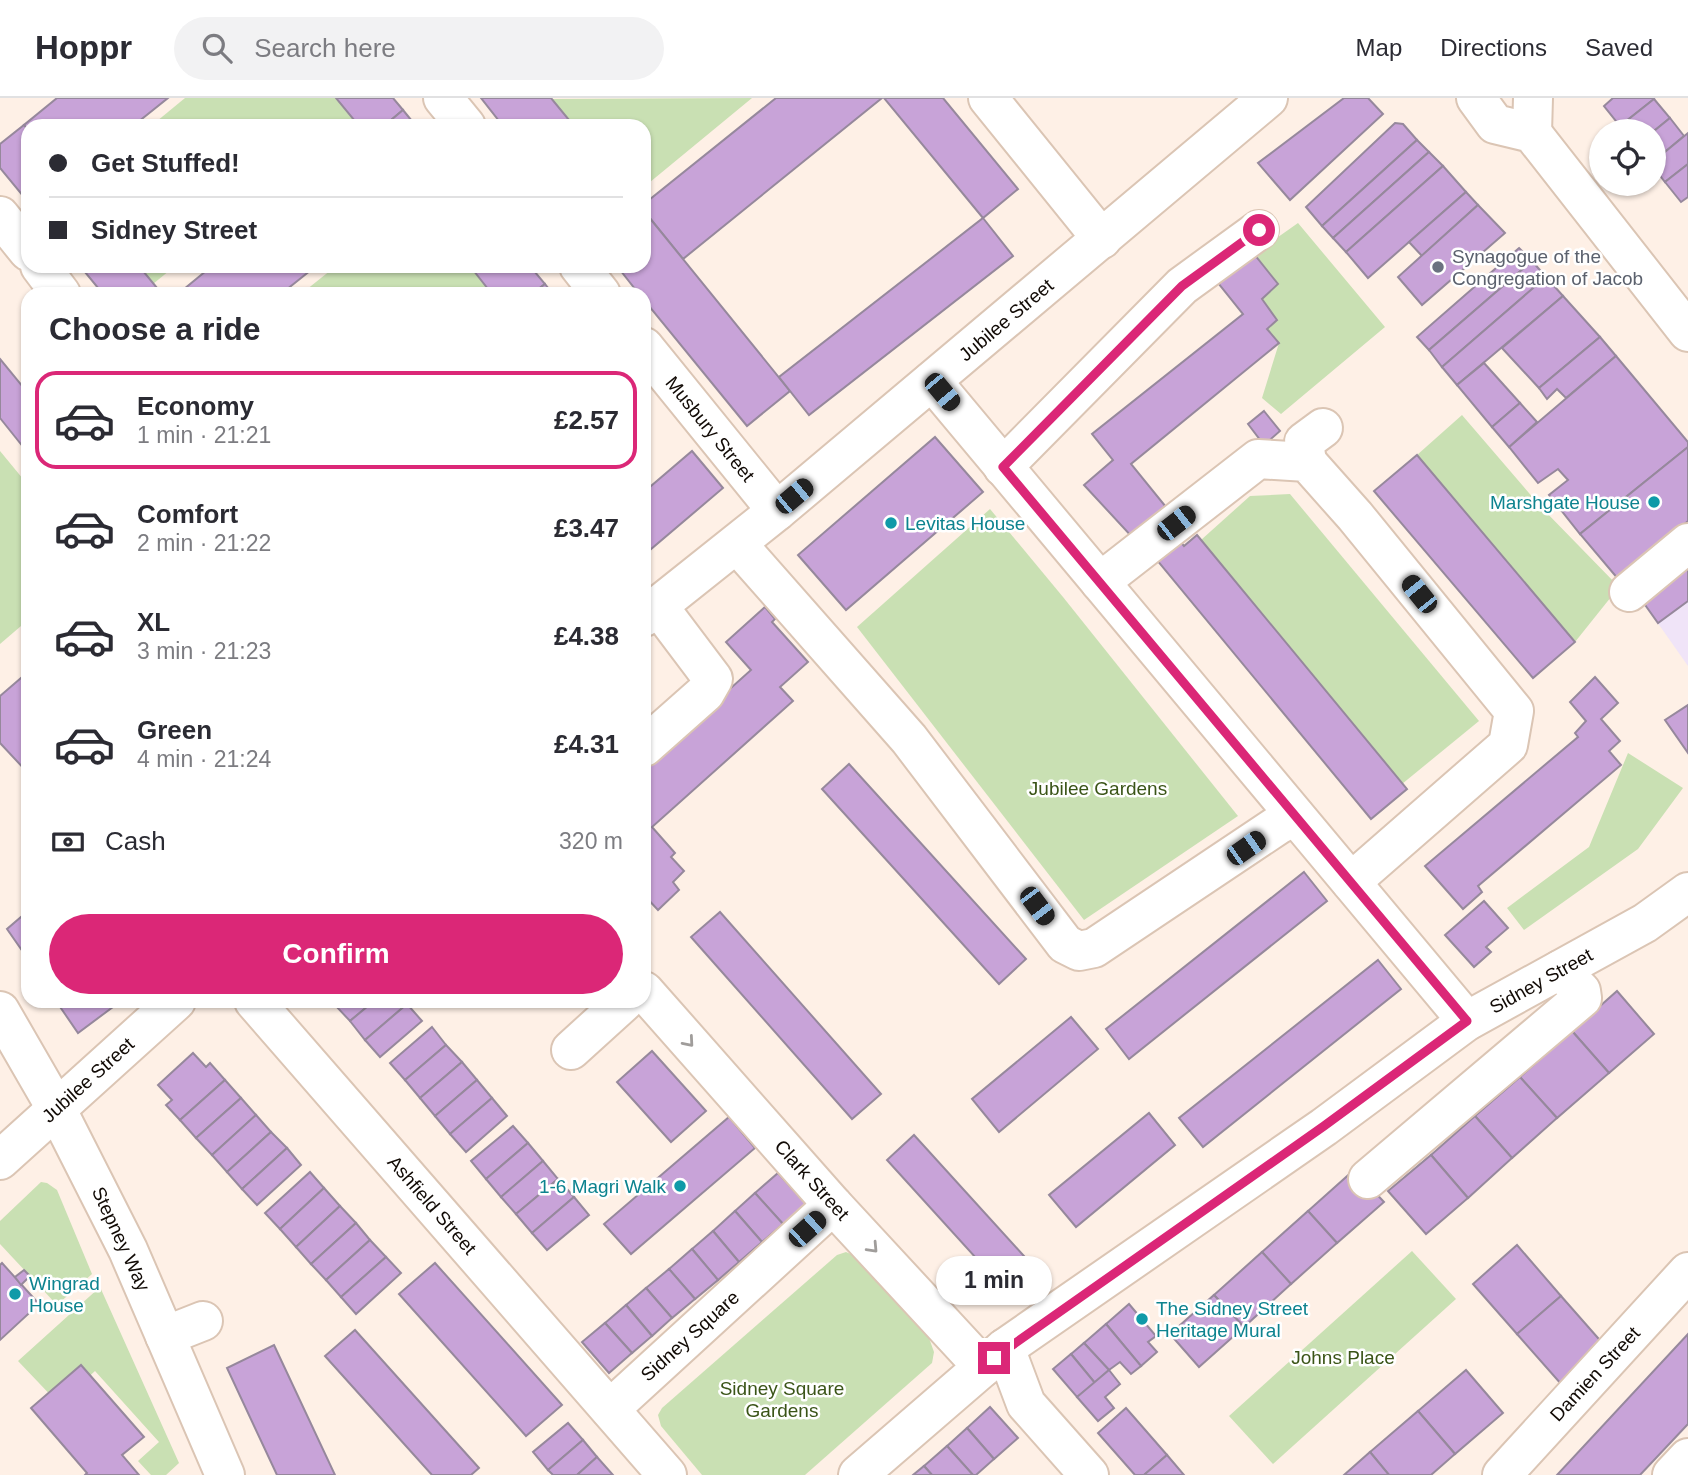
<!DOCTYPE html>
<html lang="en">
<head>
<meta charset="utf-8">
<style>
	body { margin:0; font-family:Arial,sans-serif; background:#f2f2f3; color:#2b2b33; height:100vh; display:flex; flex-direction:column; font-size:26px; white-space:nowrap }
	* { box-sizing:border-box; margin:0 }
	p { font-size:23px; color:#7c7c81 }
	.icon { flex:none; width:38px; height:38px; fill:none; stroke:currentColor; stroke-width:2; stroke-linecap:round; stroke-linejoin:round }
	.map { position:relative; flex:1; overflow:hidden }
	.drawer { position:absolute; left:21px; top:189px; width:630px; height:721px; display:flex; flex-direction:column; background:#fff; border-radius:21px; box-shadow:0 2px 5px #0004 }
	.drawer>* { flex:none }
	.top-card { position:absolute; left:21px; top:21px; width:630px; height:154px; border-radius:21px; box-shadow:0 2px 5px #0004; display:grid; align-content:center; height:154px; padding:0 28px; background:#fff }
	.tools { position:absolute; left:1589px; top:21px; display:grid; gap:14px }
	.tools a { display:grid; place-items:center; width:77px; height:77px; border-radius:50%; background:#fff; box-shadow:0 2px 5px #0004; font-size:35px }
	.end { position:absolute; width:32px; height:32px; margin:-16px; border:9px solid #db2777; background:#fff; box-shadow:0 0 0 4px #fff }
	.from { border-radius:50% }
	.bubble { position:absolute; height:49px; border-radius:24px; background:#fff; box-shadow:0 2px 5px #0004; font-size:23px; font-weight:600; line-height:49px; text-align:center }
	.car { position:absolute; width:21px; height:42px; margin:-21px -10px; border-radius:9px; box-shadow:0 0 5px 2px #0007; background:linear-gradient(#222 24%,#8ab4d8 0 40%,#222 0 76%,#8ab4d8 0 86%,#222 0) }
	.top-card b { display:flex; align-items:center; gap:24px; height:66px; font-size:26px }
	.top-card b+b { border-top:2px solid #e1e1e2 }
	.top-card i { width:18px; height:18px; background:#2b2b33 }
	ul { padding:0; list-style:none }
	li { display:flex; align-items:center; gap:21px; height:98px; margin:0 14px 10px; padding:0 14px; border:4px solid transparent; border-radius:21px }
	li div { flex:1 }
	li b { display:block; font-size:26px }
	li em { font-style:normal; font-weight:600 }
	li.selected { border-color:#db2777 }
	li>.icon { width:63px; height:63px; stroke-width:1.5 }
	h2 { padding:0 28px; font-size:32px; line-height:84px }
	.pay { display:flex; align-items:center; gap:18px; height:77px; padding:0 28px; font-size:26px }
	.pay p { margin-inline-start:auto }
	.primary-button { display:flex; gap:14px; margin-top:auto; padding:14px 28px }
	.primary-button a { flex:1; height:80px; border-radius:42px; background:#db2777; color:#fff; font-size:28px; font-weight:600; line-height:80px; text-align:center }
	header { display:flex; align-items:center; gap:42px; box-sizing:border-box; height:98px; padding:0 35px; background:#fff; border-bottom:2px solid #e1e1e2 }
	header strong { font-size:33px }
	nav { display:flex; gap:38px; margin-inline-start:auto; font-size:24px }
	.search { width:490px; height:63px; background:#f2f2f3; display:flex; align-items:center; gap:18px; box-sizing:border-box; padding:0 24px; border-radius:38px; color:#7c7c81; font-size:26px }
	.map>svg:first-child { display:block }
	.commercial { fill:#f0e4f8 }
	.green { fill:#c9e0b3 }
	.building { fill:#c8a3d8; stroke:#96889c; stroke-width:2 }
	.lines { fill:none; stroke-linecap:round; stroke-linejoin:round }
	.minor-casing { stroke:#dbc5b4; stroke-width:42 }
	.highway-casing { stroke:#dbc5b4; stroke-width:42 }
	.minor { stroke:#fff; stroke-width:38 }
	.highway { stroke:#fff; stroke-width:38 }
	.oneway { stroke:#a09d9b }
	.route { stroke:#db2777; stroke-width:9 }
	.worship-dot { fill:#6b7280; stroke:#fff; stroke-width:2.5 }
	.culture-dot { fill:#0f9aa8; stroke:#fff; stroke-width:2.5 }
	.labels { text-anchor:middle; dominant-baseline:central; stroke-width:5; stroke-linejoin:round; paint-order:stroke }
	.worship-label { font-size:19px; fill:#5b616d; stroke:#fff; text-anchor:start }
	.street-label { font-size:19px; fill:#110a05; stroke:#fff }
	.culture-label { font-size:19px; fill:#0d838f; stroke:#fff; text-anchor:start }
	.park-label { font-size:19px; fill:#3a5417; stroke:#fff }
</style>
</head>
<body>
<header>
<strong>Hoppr</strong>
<div class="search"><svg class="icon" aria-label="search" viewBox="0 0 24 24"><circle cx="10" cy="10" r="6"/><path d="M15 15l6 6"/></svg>Search here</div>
<nav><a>Map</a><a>Directions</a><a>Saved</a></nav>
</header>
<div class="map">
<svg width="1688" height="1377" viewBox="0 0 1688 1377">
	<rect width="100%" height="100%" fill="#fef0e6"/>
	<path class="commercial" d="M1688,470V568L1643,504Z"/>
	<g class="green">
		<path d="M185,0H336L355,24L350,28H151Z"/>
		<path d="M752,0L644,89V28H574L552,1Z"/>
		<path d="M1298,125L1385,229L1281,316L1262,300L1279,245L1267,231L1277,222L1262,201L1278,186L1254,156Z"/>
		<path d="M139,168H175L153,186Z"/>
		<path d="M336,168H470L492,196H301Z"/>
		<path d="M1462,317L1541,409L1619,489L1575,544L1417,357Z"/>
		<path d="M0,353L28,387V522L0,546Z"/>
		<path d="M1290,396L1479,623L1402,686L1201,442L1250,398Z"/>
		<path d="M990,411L1063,499L1238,718L1084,822L857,529Z"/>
		<path d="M1628,655L1683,690L1638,751L1524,832L1507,810L1589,749Z"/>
		<path d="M41,1084L47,1085L57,1092L92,1176L57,1207L0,1146V1123Z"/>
		<path d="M1412,1153L1456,1201L1273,1366L1229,1318Z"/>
		<path d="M846,1154L855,1158L929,1240L934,1254L932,1265L805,1377H702L661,1328L658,1317L662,1310L837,1157Z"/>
		<path d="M100,1189L179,1365L166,1377H151L138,1363L159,1344L95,1273L59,1306L18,1263Z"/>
	</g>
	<g class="building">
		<path d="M57,0H168L133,28H28V32L24,27Z"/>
		<path d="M336,0H393L403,12L384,28H359Z"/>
		<path d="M481,0H551L574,28H503Z"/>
		<path d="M776,0H882L683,161L644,113V106Z"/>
		<path d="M884,0H943L1018,91L983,120Z"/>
		<path d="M1344,0H1368L1383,16L1290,102L1258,65Z"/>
		<path d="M1613,0H1653L1654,1L1620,28L1604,8Z"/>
		<path d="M1654,1L1670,20L1654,33H1624L1620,28Z"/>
		<path d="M403,12L416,28H384Z"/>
		<path d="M1670,20L1684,38L1654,63V33Z"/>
		<path d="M1395,25L1403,26L1417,42L1322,128L1306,109Z"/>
		<path d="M24,27L28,32V104L0,70V46Z"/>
		<path d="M1688,35V66L1665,84L1654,70V63Z"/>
		<path d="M1417,42L1429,54L1333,140L1322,128Z"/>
		<path d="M1429,54L1443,68L1346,154L1333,140Z"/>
		<path d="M1688,66V99L1681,104L1665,84Z"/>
		<path d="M1443,68L1466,94L1368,180L1346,154Z"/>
		<path d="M1466,94L1478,107L1422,158L1409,144Z"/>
		<path d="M1478,107L1505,135L1422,207L1398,179Z"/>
		<path d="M644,113L790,293L747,328L644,202V196H639L617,168H644Z"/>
		<path d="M983,120L1013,158L809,317L779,279Z"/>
		<path d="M1519,150L1532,163L1429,252L1417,239Z"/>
		<path d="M1254,156L1278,186L1262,201L1277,222L1267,231L1279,245L1131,366L1166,409L1134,441L1084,387L1113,362L1092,336L1243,216L1218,185Z"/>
		<path d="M1532,163L1546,179L1442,269L1429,252Z"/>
		<path d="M80,168H139L162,196H103Z"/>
		<path d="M212,168H316L281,196H178Z"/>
		<path d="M470,168H530L545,186L532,196H492Z"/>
		<path d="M1546,179L1563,198L1457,287L1442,269Z"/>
		<path d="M545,186L553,196H532Z"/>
		<path d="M1563,198L1600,239L1539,290L1502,250Z"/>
		<path d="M1600,239L1616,258L1566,300L1557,291L1547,301L1539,290Z"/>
		<path d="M1616,258L1688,344V349L1580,436L1549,397L1568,382L1558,371L1538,385L1509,349Z"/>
		<path d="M0,261L28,295V355L0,320Z"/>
		<path d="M1484,265L1520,305L1492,329L1457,287Z"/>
		<path d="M1520,305L1537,324L1509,349L1492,329Z"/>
		<path d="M1264,313L1280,333L1264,347L1248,326Z"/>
		<path d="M935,339L983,394L846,512L798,457Z"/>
		<path d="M1688,349V423L1619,482L1580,436Z"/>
		<path d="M692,353L723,390L644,457V394Z"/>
		<path d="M1417,357L1575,544L1533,580L1374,393Z"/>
		<path d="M1197,437L1407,691L1371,721L1156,461L1179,442L1184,448Z"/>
		<path d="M1688,470V503L1658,525L1643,504Z"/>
		<path d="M765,509L775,521L772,524L808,564L780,589L793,603L652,729L675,755L671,759L684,773L673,784L679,792L658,812L644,797V668L751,572L726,544Z"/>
		<path d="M28,574V675L0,645V598Z"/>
		<path d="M1595,579L1618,605L1601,621L1620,643L1609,653L1621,667L1478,788L1482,794L1463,811L1425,768L1578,639L1575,635L1586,623L1570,604Z"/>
		<path d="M1688,607V655L1665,622Z"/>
		<path d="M849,666L1026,861L999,886L822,691Z"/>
		<path d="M1304,774L1327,803L1129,961L1106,931Z"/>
		<path d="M1484,803L1508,830L1486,849L1491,854L1474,869L1445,837Z"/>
		<path d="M28,813V861L7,831Z"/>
		<path d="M720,814L881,996L852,1021L691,839Z"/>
		<path d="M1378,862L1401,891L1203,1049L1179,1020Z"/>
		<path d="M1617,893L1654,936L1609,975L1572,933Z"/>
		<path d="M56,903H121L78,935Z"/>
		<path d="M338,903H374L350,923L334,906Z"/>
		<path d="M374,903H405L407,906L365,942L350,923Z"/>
		<path d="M407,906L422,923L380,959L365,942Z"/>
		<path d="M1071,919L1098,951L999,1034L972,1001Z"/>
		<path d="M432,929L446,947L405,982L390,965Z"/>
		<path d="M1572,933L1609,975L1557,1020L1520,979Z"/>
		<path d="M446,947L462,964L420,1000L405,982Z"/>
		<path d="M652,953L706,1013L671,1044L617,984Z"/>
		<path d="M193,955L206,969L210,965L225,982L180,1022L166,1007L172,1002L158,987Z"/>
		<path d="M462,964L477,982L435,1018L420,1000Z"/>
		<path d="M1520,979L1557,1020L1512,1060L1475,1018Z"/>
		<path d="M225,982L241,1000L196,1040L180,1022Z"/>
		<path d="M477,982L492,1000L450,1036L435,1018Z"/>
		<path d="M241,1000L256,1017L212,1057L196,1040Z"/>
		<path d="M492,1000L507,1018L466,1054L450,1036Z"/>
		<path d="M1149,1015L1175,1047L1076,1129L1049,1097Z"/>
		<path d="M256,1017L271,1034L227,1074L212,1057Z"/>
		<path d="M1475,1018L1512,1060L1468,1100L1431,1057Z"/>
		<path d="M729,1019L755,1050L631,1156L604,1126Z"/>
		<path d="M513,1028L528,1045L486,1081L471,1063Z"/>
		<path d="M271,1034L287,1050L242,1091L227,1074Z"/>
		<path d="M914,1037L1033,1168L1006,1193L887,1062Z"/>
		<path d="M528,1045L543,1063L501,1099L486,1081Z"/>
		<path d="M287,1050L301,1067L257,1107L242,1091Z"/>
		<path d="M1431,1057L1468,1100L1426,1136L1388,1093Z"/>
		<path d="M543,1063L558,1081L516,1116L501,1099Z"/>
		<path d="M1354,1072L1384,1104L1337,1145L1308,1113Z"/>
		<path d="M310,1074L324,1090L280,1131L265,1115Z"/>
		<path d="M778,1075L806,1106L783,1126L755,1095Z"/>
		<path d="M558,1081L574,1099L532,1135L516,1116Z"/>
		<path d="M324,1090L340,1108L296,1149L280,1131Z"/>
		<path d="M755,1095L783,1126L762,1144L735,1113Z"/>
		<path d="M574,1099L589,1117L547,1152L532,1135Z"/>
		<path d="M340,1108L356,1125L311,1166L296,1149Z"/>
		<path d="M735,1113L762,1144L739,1164L713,1133Z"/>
		<path d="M1308,1113L1337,1145L1291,1186L1262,1154Z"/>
		<path d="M356,1125L370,1142L326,1182L311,1166Z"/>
		<path d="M713,1133L739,1164L718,1182L692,1151Z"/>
		<path d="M370,1142L386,1159L341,1199L326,1182Z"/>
		<path d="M1517,1147L1561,1198L1517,1236L1473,1186Z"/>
		<path d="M692,1151L718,1182L695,1201L669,1171Z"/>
		<path d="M1262,1154L1291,1186L1244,1229L1214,1197Z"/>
		<path d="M386,1159L401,1175L356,1216L341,1199Z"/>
		<path d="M2,1165L39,1206L0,1242V1167Z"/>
		<path d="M435,1165L562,1307L526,1338L399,1196Z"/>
		<path d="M669,1171L695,1201L672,1220L646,1190Z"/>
		<path d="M24,1172L30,1178L21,1187L15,1179Z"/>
		<path d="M646,1190L672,1220L652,1238L626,1207Z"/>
		<path d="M1214,1197L1244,1229L1199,1269L1170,1236Z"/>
		<path d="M1561,1198L1605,1248L1562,1287L1517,1236Z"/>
		<path d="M1129,1206L1156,1238L1148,1244L1157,1254L1141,1268L1106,1226Z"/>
		<path d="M626,1207L652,1238L632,1255L605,1225Z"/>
		<path d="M605,1225L632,1255L609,1275L582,1244Z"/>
		<path d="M1106,1226L1141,1268L1131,1276L1120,1264L1109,1272L1084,1245Z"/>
		<path d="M355,1232L479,1370L471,1377H432L325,1258Z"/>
		<path d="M1688,1236V1326L1640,1377H1557Z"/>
		<path d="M1084,1245L1109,1272L1095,1285L1071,1256Z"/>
		<path d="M274,1247L335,1377H277L227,1270Z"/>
		<path d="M1071,1256L1095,1285L1077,1299L1053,1271Z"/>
		<path d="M81,1267L144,1339L122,1357L139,1377H85L87,1375L31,1310Z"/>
		<path d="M1109,1272L1120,1286L1105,1299L1114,1310L1098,1323L1077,1299Z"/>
		<path d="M1466,1272L1503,1315L1455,1356L1418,1313Z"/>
		<path d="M990,1309L1018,1340L994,1361L967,1330Z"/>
		<path d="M1126,1310L1167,1357L1144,1377H1135L1098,1335Z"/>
		<path d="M1418,1313L1455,1356L1431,1377H1389L1370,1354Z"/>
		<path d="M568,1325L583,1342L548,1372L533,1354Z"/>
		<path d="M967,1330L994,1361L976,1377H973L947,1348Z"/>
		<path d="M583,1342L597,1359L577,1377H553L548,1372Z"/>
		<path d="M947,1348L973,1377H932L924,1368Z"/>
		<path d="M1370,1354L1389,1377H1344Z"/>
		<path d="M1167,1357L1184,1377H1144Z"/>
		<path d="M597,1359L613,1377H577Z"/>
		<path d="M924,1368L932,1377H913Z"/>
	</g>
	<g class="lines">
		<defs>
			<g id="minor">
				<path d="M443,0L466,28"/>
				<path d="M988,0L1102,141"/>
				<path d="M0,118L28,153"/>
				<path d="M40,168L61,196"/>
				<path d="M579,168L601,196"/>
				<path d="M644,249L777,413"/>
				<path d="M932,283L1467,923"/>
				<path d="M1307,364L1304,344L1323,330"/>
				<path d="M1003,369L1182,188L1259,132"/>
				<path d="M737,446L909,641L1065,846L1079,853L1094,850L1278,727L1295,718"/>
				<path d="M1100,484L1258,361L1307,364L1355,418L1514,613L1508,647L1351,784"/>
				<path d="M1629,494L1688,445"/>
				<path d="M644,519L777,413L1268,0"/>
				<path d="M644,649L705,595L713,581L658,508"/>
				<path d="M644,893L833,1107L983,1269"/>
				<path d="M254,903L667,1377"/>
				<path d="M0,913L56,1010L128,1152L225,1377"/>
				<path d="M571,952L625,903"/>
				<path d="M0,1062L176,903"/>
				<path d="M1368,1081L1582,900L1581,893L1560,872"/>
				<path d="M165,1238L203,1223"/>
				<path d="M1005,1250L1026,1306L1089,1377"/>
				<path d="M610,1311L833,1107"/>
				<path d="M858,1377L1005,1250L1324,1029L1467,923L1645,825L1688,794"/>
				<path d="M1502,1377L1688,1174"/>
				<path d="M1672,1377L1688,1360"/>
			</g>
			<g id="highway">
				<path d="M1476,0L1495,26L1532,35L1688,234"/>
				<path d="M1532,35L1533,0"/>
			</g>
		</defs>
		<use href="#minor" class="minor-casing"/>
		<use href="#highway" class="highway-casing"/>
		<use href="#minor" class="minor"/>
		<use href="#highway" class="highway"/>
	</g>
	<defs><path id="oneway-chevron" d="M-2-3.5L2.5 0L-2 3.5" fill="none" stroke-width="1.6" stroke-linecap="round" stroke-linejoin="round" transform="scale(1.75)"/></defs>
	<g class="oneway">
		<use href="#oneway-chevron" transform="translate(689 944) rotate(49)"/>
		<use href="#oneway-chevron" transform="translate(873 1150) rotate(47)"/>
	</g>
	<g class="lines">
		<path class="route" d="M994,1260L1324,1028L1467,923L1003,369L1182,188L1259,132"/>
	</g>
	<circle class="worship-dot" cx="1438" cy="169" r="7"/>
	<g class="culture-dot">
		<circle cx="1654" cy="404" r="7"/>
		<circle cx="891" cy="425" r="7"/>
		<circle cx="680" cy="1088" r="7"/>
		<circle cx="15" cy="1196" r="7"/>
		<circle cx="1142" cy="1221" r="7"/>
	</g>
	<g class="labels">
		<g class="worship-label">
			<text x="1452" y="158">Synagogue of the<tspan x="1452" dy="22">Congregation of Jacob</tspan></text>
		</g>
		<g class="street-label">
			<text transform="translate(1006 222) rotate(-40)">Jubilee Street</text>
			<text transform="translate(710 331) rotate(51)">Musbury Street</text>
			<text transform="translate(1541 883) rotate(-29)">Sidney Street</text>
			<text transform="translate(88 982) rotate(-42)">Jubilee Street</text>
			<text transform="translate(812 1082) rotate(48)">Clark Street</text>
			<text transform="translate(432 1107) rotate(49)">Ashfield Street</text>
			<text transform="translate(121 1141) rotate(65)">Stepney Way</text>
			<text transform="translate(690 1238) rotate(-42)">Sidney Square</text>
			<text transform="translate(1595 1276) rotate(-47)">Damien Street</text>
		</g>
		<g class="culture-label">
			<text x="1640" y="404" text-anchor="end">Marshgate House</text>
			<text x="905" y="425">Levitas House</text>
			<text x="666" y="1088" text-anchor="end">1-6 Magri Walk</text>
			<text x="29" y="1185">Wingrad<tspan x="29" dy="22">House</tspan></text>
			<text x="1156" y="1210">The Sidney Street<tspan x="1156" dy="22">Heritage Mural</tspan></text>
		</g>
		<g class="park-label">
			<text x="1098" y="690">Jubilee Gardens</text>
			<text x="1343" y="1259">Johns Place</text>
			<text x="782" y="1290">Sidney Square<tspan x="782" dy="22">Gardens</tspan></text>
		</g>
	</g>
</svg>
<div class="tools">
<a><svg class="icon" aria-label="locate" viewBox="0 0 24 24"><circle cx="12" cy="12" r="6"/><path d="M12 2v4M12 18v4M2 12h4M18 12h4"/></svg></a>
</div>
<i class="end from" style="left:1259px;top:132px"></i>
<i class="end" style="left:994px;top:1260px"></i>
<div class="bubble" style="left:936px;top:1158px;width:116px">1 min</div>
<i class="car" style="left:942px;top:294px;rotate:140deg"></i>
<i class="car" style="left:794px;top:398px;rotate:50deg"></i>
<i class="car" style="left:1176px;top:425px;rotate:52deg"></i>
<i class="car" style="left:1419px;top:496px;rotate:321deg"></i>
<i class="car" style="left:1246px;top:750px;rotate:55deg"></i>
<i class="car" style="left:1037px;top:808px;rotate:143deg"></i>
<i class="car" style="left:807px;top:1131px;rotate:48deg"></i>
<div class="top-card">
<b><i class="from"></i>Get Stuffed!</b>
<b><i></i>Sidney Street</b>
</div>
<section class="drawer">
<h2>Choose a ride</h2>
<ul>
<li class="selected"><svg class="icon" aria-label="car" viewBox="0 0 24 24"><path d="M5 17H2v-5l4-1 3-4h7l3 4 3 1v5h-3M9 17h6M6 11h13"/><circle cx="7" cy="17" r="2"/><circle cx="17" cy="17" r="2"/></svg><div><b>Economy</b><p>1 min · 21:21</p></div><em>£2.57</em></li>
<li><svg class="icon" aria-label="car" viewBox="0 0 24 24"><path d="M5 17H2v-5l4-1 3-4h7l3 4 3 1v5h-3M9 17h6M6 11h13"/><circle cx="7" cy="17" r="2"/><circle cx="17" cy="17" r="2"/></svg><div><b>Comfort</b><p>2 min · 21:22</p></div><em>£3.47</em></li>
<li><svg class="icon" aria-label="car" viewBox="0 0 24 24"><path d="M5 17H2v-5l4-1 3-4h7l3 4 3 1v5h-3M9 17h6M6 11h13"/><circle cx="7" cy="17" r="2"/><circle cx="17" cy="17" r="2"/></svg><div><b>XL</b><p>3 min · 21:23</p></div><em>£4.38</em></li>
<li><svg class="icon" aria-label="car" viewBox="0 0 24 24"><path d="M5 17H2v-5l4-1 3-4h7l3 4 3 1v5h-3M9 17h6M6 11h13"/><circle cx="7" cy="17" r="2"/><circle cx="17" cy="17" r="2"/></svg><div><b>Green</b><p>4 min · 21:24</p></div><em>£4.31</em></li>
</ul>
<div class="pay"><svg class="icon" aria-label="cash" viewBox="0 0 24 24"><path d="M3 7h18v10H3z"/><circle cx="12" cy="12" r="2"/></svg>Cash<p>320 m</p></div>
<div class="primary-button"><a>Confirm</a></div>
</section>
</div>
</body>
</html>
